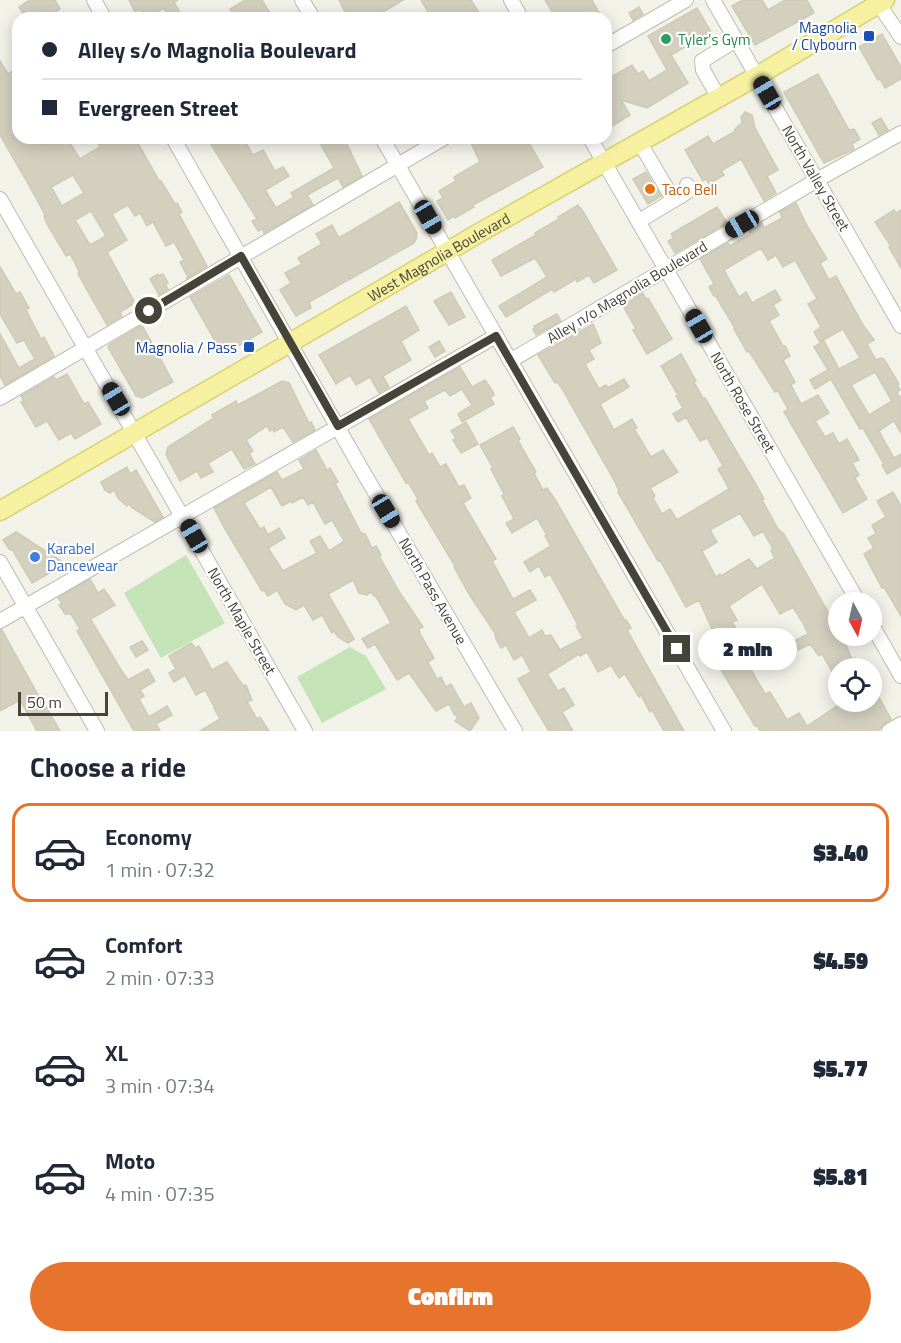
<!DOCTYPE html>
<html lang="en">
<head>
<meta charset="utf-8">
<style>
	body { margin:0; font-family:"Titillium Web",sans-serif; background:#f2f2f3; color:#1f2937; height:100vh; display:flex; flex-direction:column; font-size:22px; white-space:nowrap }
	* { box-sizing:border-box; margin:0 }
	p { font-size:20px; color:#747a83 }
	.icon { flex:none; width:33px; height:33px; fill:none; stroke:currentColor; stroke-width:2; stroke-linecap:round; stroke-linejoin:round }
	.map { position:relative; height:731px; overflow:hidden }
	.sheet { display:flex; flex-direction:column; background:#fff; flex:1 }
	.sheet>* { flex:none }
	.top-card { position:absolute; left:12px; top:12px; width:600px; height:132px; border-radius:18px; box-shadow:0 3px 15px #0003; display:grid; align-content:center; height:132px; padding:0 30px; background:#fff }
	.needle { width:39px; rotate:172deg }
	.controls { position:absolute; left:828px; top:592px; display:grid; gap:12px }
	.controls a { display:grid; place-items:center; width:54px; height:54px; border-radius:50%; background:#fff; box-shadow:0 3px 15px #0003; font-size:30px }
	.scale { position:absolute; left:18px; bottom:15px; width:90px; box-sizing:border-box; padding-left:6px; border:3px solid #464438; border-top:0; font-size:16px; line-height:21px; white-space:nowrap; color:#464438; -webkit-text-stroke:4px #fff; paint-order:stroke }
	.end { position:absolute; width:27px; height:27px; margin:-14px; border:8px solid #464438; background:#fff; box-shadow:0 0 0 3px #fff }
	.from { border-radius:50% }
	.bubble { position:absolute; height:42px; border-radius:21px; background:#fff; box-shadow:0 3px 15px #0003; font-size:20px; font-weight:800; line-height:42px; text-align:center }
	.car { position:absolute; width:18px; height:36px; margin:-18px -9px; border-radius:8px; box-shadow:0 0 4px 2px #0007; background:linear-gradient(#222 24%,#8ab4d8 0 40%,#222 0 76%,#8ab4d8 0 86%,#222 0) }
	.top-card b { display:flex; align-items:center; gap:21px; height:57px; font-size:22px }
	.top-card b+b { border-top:2px solid #e0e1e3 }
	.top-card i { width:15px; height:15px; background:#1f2937 }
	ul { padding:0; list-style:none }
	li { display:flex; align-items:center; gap:18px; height:99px; margin:0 12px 9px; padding:0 18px; border:3px solid transparent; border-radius:18px }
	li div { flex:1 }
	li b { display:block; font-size:22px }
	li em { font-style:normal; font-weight:800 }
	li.active { border-color:#e6742d }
	li>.icon { width:54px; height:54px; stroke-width:1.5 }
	h2 { padding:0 30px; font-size:27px; line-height:72px }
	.cta { display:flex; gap:12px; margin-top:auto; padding:12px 30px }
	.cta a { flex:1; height:69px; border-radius:36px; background:#e6742d; color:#fff; font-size:24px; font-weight:800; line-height:69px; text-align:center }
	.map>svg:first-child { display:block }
	.green { fill:#c4e3b6 }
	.building { fill:#d4d0c0; stroke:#cecab4; stroke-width:1.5; fill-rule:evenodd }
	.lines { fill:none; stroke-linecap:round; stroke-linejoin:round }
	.minor-casing { stroke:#bebcad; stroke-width:16 }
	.major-casing { stroke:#d9d271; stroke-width:21 }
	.minor { stroke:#fff; stroke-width:14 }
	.major { stroke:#f5f1a0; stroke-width:18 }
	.route { stroke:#464438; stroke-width:8 }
	.transit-dot { fill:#1a4fb4; stroke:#fff; stroke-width:2 }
	.leisure-dot { fill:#2e9e5b; stroke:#fff; stroke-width:2 }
	.food-dot { fill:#e8710a; stroke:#fff; stroke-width:2 }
	.shop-dot { fill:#3f7fe0; stroke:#fff; stroke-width:2 }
	.labels { text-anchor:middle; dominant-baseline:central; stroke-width:4.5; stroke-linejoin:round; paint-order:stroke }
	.transit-label { font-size:15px; fill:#164399; stroke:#fff; text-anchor:end }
	.leisure-label { font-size:15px; fill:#27864d; stroke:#fff; text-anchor:start }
	.street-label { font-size:15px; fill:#464438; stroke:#fff }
	.food-label { font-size:15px; fill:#c56008; stroke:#fff; text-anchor:start }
	.shop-label { font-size:15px; fill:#366cbe; stroke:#fff; text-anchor:start }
</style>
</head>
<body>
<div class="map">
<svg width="901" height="731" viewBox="0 0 901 731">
	<rect width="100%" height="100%" fill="#f3f2e9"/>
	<g class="green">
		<path d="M186,555L225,623L161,658L124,593Z"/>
		<path d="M350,647L366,656L386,689L322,723L297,677Z"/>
	</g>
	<g class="building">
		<path d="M30,0H55L60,9L49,16L47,13L38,18H26L19,7Z"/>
		<path d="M129,0H178L174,2L183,18H169L164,8L146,18L140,9L135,12Z"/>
		<path d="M245,0H262L273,18H235L230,9Z"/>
		<path d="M339,0H403L383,12L387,18H348Z"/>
		<path d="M421,0H471L482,18H432Z"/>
		<path d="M545,0H592L599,13L591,18H556Z"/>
		<path d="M743,0H762L768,10L785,0H807L814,13L755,45L732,6Z"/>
		<path d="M639,7L643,14L633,20L629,13Z"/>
		<path d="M697,8L711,32L671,55L688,83L647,108L621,100L630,115L606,130V118L614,113L606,98V80L632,65L638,74L643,71L649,81L667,70L648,36Z"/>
		<path d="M882,34L901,67V79L885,88L880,79L878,80L859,47Z"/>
		<path d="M0,61L8,74L18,68V138H67L80,159L100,147L95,138H135L160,182L161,181L175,204L177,203L182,212L179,214L207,266L186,279L188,277L180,262L184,260L174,242L166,246L153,222L147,226L140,213L135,216L128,205L112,214L127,240L107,252L135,303L120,312L122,316L107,325L78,274L79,271L70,254L66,256L47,224L44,216L45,215L35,196L0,135ZM73,175L84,193L62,206L51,187ZM91,211L106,236L90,245L75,220Z"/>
		<path d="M818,74L849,130L854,129L860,139L852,144L854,149L824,163L784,92Z"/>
		<path d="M745,112L752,115L755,128L778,170L767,176L776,193L764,201L741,159L721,171L724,175L709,184L706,179L703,181L685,150L708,136L713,144L734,132L735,129L742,123L741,117Z"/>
		<path d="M881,118L888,130L879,135L872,123Z"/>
		<path d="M207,138H243L253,155L263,150L275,171L283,167L289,176L265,190L276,208L294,197L291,193L334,168L317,138H344L362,176L343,187L338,178L307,195L313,205L264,233L262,229L258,231L252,221L257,219Z"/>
		<path d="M480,138H526L543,167L473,205L474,207L455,218L454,216L448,220L437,201L443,198L439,191L456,181L454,177L480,162L471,143Z"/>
		<path d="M646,172L661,196L648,204L633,179Z"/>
		<path d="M399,202L417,233L416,239L414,243L309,302L311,308L296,316L280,290L291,283L285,273L302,264L298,258L322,244L316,234L332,225L339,238Z"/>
		<path d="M796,203L806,224L827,259L820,263L829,280L836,276L863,325L874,340L867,344L876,360L881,358L884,359L899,384L897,385L900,390L897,392L899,397L901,396V433L894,421L879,431L894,458L901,454V466L887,474L882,465L884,464L863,428L860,429L831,379L815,389L810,380L828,370L814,347L824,341L839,369L860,358L843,329L820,342L814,332L821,327L808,304L817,299L795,260L783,267L776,255L768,260L761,248L724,270L739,297L746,292L752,303L775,290L781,300L773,305L779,315L769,321L783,346H785L790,356L783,360L795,382L791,385L801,404L818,395L829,413L815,421L825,437L833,433L839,444L847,439L859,460L852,463L859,475L855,478L867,499L843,513L784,412L788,409L778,391L775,392L749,351L747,352L734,329L735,328L715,295L714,296L709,287L714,284L700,259L728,243L730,246L751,234L749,231L762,223L764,228L782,218L780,212ZM875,372L892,401L869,415L851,385Z"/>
		<path d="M578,205L580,209L581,208L617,270L594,283L589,275L577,282L576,279L554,292L552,289L506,317L499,306L547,277L535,258L501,276L492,260L536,235L535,233L559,219L558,217Z"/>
		<path d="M717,207L727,223L675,253L668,241L674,238L671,234Z"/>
		<path d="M894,210L896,213L901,210V268L889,247L891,246L875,222Z"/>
		<path d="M0,267L16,294L20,292L29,308L26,310L41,339L44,337L54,356L5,385L0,376V334L19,368L35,359L24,340L17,343L0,314Z"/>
		<path d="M158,274L159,276L163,274L168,283L165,284L168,289L159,295L150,279Z"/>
		<path d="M229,275L262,332L223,355L190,297Z"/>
		<path d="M451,292L465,317L449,325L434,301Z"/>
		<path d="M643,293L646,299L648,298L672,339L647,354L633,330L636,329L623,306Z"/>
		<path d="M406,306L419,330L401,341L411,360L383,376L389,387L379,393L370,377L356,385L350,375L336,384L319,355Z"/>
		<path d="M557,314L561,321L536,335L533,329L535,328L534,326Z"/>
		<path d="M593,324L601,343L589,350L594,359L585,364L599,389L606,385L608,388L624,379L629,387L600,404L614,430L632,419L637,428L634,429L651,457L663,450L678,472L650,488L655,496L653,498L662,514L670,509L677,520L729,489L718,469L723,466L707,438L700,441L686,417L678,422L673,414L683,408L676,396L678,395L661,366L681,354L696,381L694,382L703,398H705L754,481L764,499L762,500L778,529L784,534L838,630V636H842L852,659L855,658L862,669H838V682L822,654L819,656L810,644L798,650L794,641L808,634L803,623L793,607L780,614L762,584L729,606L737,620L732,622L743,641L750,637L762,658L749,666L765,694L770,692L787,720L799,713L807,726L843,702H872V685L891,719L884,724L880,729L877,731H760L757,725L755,726L720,668L731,662L729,659L733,657L721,638L717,640L699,600L686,607L660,560L658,561L618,492L619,491L615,482L561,387L557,382L555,383L538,355ZM740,513L754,536L763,531L773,549L771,551L775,558L757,569L749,559L721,576L720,574L716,577L702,551L717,542L710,530Z"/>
		<path d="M142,325L173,382L142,398L136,396L108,347L109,345Z"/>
		<path d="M439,341L445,351L435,357L429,347Z"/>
		<path d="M460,367L472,387L485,380L493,392L494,395L490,398L494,404L462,422L458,414L472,405L462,389L450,396L445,390L424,401L428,408L408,419L429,455L432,453L440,467L446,464L459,487L464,485L471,498L463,503L496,559L492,561L513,599L530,590L536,600L514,612L529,638L542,630L545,636L551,635L560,650L583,638L576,626L578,625L550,574L545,577L539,566L530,572L524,562L551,546L545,536L547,535L537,518L512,533L506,523L514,519L502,496L504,494L491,469L493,468L480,445L513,427L520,439L518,440L521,446L536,472L534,473L543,490L547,488L556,501L625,621L626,620L631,628L627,630L684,731H664L652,710L650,712L641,695L639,697L625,674L619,678L611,665L598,672L587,652L580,656L579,654L547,674L558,691L564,688L574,705L562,712L573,731H549L538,713L518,679L531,672L522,655L514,660L506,645L501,648L496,639L495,633L469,594L454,567L455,566L416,501L418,499L408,482L406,483L369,419Z"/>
		<path d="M67,374L84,404L88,402L101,424L75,439L71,433L59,440L47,421L36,427L21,402L24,401L21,396L54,377L56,380Z"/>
		<path d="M282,381L289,383L309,423L311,422L315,430L293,442L283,427L274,432L273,429L270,431L267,426L246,440L253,451L249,453L255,464L244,469L232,449L208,463L213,472L201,478L197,471L180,481L166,455L168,447L214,418L212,415L236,401L238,405Z"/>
		<path d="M466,422L478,444L461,453L453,440L456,438L451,431Z"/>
		<path d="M316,450L327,470L330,468L338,482L335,483L361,533L365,534L372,548L376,546L381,555L379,556L400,593L423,627L419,629L420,634L434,658L428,662L437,679L441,677L446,687L451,684L464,707L471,703L479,718L470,731L455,721L458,717L454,714L449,704L436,711L409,673L397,680L375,644L368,648L362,639L391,623L375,595L374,596L371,592L367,595L359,593L353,580L328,594L354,639L348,643L338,637L334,631L332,633L322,615L313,620L304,605L296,610L285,604L277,590L268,596L264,590L262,591L225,529L214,508L277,472L282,480L304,469L299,460ZM271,487L282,506L291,501L292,503L303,497L308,505L313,502L325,524L332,520L344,541L329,551L320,536L310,541L317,553L283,571L268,548L285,538L279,528L268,535L264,527L260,529L244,503Z"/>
		<path d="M127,467L130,474L136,470L163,517L155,522L131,507L130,504L127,506L118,498L114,490L110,493L105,490L101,482Z"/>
		<path d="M893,492L901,506V616L884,587L882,588L864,554L874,548L868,538L876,534L872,525L886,517L877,501Z"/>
		<path d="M16,532L66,564L32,583L12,549L10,550L3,540Z"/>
		<path d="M90,579L98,593L104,589L115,605L92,618L91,620L121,670L128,680L148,669L155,681L140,690L144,696L139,699L149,717L167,706L172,715L156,724L160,731H134L77,631L80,629L71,614H65L59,605L62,603L58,598Z"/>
		<path d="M0,630H2L43,704L44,703L60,731H37L20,700L0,711Z"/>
		<path d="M142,641L148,650L136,657L130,647Z"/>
		<path d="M191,643L196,648L199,646L212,670L227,662L239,680L244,686L246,685L252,700L247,702L257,719L260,717L269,731H200L220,719L214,708H215L205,690L196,695L185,675L174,682L169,673L176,669L169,656Z"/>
	</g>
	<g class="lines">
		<defs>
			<g id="minor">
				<path d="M94,0L104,18"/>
				<path d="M302,0L313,18"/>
				<path d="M511,0L521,18"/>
				<path d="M713,0L901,326"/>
				<path d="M876,0L901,37"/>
				<path d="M606,46L686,0"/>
				<path d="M719,98L703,70L702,61L736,40"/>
				<path d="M173,138L362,470L515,731"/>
				<path d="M382,138L724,731"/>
				<path d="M590,138L859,603"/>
				<path d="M640,143L670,194L681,196"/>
				<path d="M0,199L305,731"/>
				<path d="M639,221L684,194L687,192V185"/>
				<path d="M510,361L817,180L901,133"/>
				<path d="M0,398L444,138"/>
				<path d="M0,562L97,731"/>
				<path d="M0,621L496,336"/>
				<path d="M872,625L901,676"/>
				<path d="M889,731L901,724"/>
			</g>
			<g id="major">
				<path id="s1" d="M0,511L479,233L757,76L885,0"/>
			</g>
		</defs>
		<use href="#minor" class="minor-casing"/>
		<use href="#major" class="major-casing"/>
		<use href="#minor" class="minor"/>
		<use href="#major" class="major"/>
	</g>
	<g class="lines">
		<path class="route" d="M149,311L241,256L338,426L496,336L677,649"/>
	</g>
	<g class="transit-dot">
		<rect x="863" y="30" width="12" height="12" rx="3"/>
		<rect x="243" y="341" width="12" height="12" rx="3"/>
	</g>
	<circle class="leisure-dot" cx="666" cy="39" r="6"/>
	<circle class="food-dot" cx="650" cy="189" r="6"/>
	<circle class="shop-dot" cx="35" cy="557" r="6"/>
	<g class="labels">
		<g class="transit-label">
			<text x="857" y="27">Magnolia<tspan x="857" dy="17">/ Clybourn</tspan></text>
			<text x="237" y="347">Magnolia / Pass</text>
		</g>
		<g class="leisure-label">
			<text x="678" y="39">Tyler's Gym</text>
		</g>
		<g class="street-label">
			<text transform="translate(816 178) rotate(60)">North Valley Street</text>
			<text stroke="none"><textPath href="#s1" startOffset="507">West Magnolia Boulevard</textPath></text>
			<text transform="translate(627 292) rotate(-31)">Alley n/o Magnolia Boulevard</text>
			<text transform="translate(743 402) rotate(60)">North Rose Street</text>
			<text transform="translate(433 591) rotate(60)">North Pass Avenue</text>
			<text transform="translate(242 621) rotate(60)">North Maple Street</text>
		</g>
		<g class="food-label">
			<text x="662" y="189">Taco Bell</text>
		</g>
		<g class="shop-label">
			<text x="47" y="548">Karabel<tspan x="47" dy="17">Dancewear</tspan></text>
		</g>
	</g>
</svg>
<div class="controls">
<a><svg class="needle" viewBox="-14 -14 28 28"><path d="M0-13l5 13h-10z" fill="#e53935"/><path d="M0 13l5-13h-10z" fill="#747a83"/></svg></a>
<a><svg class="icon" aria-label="locate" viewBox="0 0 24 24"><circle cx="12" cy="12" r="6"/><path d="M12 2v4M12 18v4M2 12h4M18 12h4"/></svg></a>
</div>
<div class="scale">50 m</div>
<i class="end from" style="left:149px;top:311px"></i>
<i class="end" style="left:677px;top:649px"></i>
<div class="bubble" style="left:698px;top:628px;width:99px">2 min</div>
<i class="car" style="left:767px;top:93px;rotate:330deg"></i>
<i class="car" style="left:428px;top:217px;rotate:150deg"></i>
<i class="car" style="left:742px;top:224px;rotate:240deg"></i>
<i class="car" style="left:699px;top:326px;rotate:330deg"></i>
<i class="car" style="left:116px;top:399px;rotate:329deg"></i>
<i class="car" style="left:386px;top:511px;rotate:149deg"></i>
<i class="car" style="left:194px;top:536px;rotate:330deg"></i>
<div class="top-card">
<b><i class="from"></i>Alley s/o Magnolia Boulevard</b>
<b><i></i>Evergreen Street</b>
</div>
</div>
<section class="sheet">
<h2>Choose a ride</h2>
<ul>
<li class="active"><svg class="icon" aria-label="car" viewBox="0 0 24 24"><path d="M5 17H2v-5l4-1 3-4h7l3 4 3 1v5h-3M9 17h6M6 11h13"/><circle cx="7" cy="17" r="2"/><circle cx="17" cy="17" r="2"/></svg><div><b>Economy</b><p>1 min · 07:32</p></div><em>$3.40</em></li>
<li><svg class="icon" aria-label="car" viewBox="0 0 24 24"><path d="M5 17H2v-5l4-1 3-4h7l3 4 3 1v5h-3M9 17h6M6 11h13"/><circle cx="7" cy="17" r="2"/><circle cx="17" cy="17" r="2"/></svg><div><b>Comfort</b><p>2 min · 07:33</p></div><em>$4.59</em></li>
<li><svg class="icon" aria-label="car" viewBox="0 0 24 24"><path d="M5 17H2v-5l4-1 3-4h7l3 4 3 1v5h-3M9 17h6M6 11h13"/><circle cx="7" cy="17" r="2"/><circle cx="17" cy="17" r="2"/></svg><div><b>XL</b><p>3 min · 07:34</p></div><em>$5.77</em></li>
<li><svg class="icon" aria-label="car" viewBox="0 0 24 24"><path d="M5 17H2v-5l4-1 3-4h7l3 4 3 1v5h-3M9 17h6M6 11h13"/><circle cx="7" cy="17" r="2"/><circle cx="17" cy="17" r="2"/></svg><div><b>Moto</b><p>4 min · 07:35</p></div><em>$5.81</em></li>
</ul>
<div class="cta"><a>Confirm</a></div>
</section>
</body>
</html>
